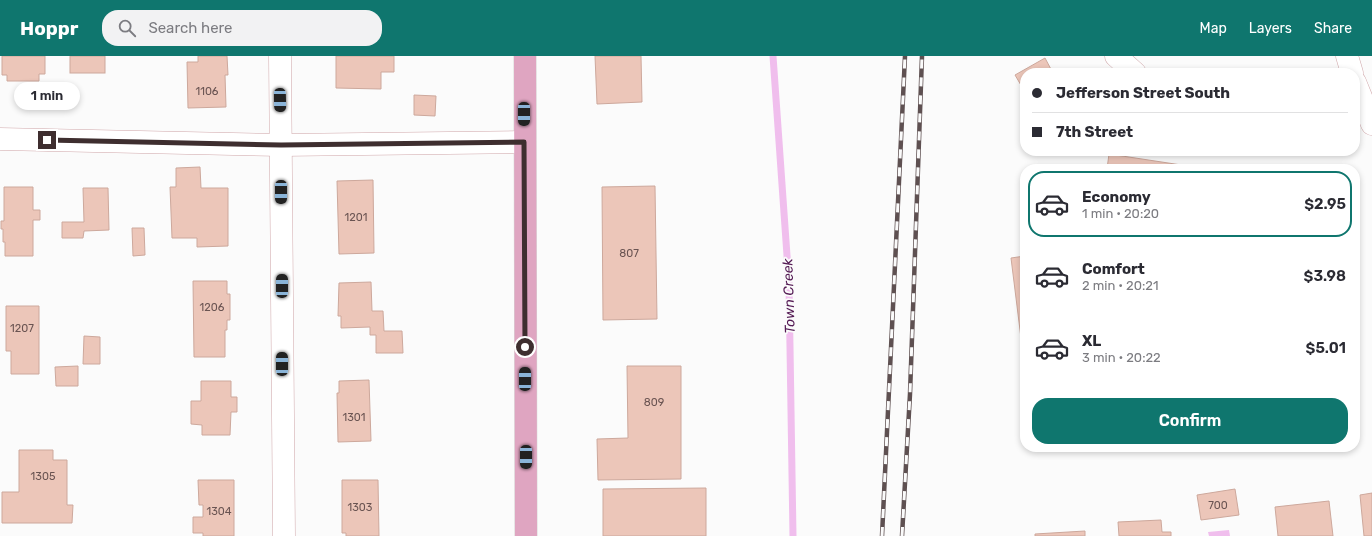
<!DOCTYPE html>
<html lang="en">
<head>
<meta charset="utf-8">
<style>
	body { margin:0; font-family:Rubik,sans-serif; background:#f2f2f3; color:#2b2b33; height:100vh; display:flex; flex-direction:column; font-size:15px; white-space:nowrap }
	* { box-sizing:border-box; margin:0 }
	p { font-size:13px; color:#7c7c81 }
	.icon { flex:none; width:22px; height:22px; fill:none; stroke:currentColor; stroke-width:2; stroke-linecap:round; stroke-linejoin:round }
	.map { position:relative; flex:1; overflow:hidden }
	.sheet { position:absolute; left:1020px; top:108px; width:340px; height:288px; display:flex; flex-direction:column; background:#fff; border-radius:16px; box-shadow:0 2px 6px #0003 }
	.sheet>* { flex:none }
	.banner { position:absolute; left:1020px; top:12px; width:340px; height:88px; border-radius:16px; box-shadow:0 2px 6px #0003; display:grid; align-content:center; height:88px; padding:0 12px; background:#fff }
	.end { position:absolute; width:18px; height:18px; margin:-9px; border:5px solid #3e2e2f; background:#fff; box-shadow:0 0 0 2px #fff }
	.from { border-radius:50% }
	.bubble { position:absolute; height:28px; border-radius:14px; background:#fff; box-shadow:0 2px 6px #0003; font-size:13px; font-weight:600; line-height:28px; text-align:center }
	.car { position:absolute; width:12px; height:24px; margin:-12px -6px; border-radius:5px; box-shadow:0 0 3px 1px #0007; background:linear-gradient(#222 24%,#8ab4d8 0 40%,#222 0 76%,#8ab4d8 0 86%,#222 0) }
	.banner b { display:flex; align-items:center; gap:14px; height:38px; font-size:15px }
	.banner b+b { border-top:1px solid #e1e1e2 }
	.banner i { width:10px; height:10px; background:#2b2b33 }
	ul { padding:7px 0 0; list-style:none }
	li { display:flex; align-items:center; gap:12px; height:66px; margin:0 8px 6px; padding:0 4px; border:2px solid transparent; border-radius:16px }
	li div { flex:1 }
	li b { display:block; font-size:15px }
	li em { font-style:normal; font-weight:600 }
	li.current { border-color:#0f766e }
	li>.icon { width:36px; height:36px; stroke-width:1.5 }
	.cta { display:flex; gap:8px; margin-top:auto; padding:8px 12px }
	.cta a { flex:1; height:46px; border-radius:16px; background:#0f766e; color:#fff; font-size:16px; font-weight:600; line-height:46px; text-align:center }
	header { display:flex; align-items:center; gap:24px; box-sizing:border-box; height:56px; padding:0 20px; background:#0f766e; color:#fff }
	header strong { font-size:19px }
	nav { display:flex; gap:22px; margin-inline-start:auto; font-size:14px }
	.search { width:280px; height:36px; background:#f2f2f3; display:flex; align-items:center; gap:10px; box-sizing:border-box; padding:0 14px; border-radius:16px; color:#7c7c81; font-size:15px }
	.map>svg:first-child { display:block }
	.water { fill:#f0beed }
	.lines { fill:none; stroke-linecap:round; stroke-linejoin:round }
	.stream { stroke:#f0beed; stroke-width:7 }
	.building { fill:#ecc6b9; stroke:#cda89c }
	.minor-casing { stroke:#d0a7aa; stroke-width:23 }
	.major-casing { stroke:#d8d5d5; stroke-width:23 }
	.minor { stroke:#fff; stroke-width:22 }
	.major { stroke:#dfa5c1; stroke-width:22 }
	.rail-casing { stroke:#5e5051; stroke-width:4.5 }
	.rail { stroke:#fbfbfb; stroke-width:3; stroke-dasharray:9; stroke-linecap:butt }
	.route { stroke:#3e2e2f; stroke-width:5 }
	.labels { text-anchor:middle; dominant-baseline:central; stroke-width:3.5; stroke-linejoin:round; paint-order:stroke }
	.number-label { font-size:11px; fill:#6a5452 }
	.water-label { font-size:14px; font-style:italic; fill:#541b54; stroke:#fbfbfb }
</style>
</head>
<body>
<header>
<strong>Hoppr</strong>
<div class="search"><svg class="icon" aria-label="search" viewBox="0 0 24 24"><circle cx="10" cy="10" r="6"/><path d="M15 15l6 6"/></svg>Search here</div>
<nav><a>Map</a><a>Layers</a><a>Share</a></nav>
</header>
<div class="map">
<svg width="1372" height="480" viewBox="0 0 1372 480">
	<rect width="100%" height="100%" fill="#fbfbfb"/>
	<path class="water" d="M1229,474L1230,480H1209L1208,476Z"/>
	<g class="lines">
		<path class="stream" d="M773,0L789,228L793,480"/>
	</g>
	<g class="building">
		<path d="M2,0H45V18H39V25H7V19H2Z"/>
		<rect x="70" y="0" width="35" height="17"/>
		<path d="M198,0H227L228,19H225L226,51L188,52L187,6H198Z"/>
		<path d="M336,0H394V16H381V33L336,32Z"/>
		<path d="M595,0H641L642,46L597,48Z"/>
		<path d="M1045,2L1053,17H1025V36L1015,19Z"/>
		<path d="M414,39L436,40L435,60L414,59Z"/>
		<path d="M1109,98L1201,112V113H1107Z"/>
		<path d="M200,111L201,132H228V190L197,191V182H172L170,131H176V112Z"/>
		<path d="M373,124L374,197L339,198L337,125Z"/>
		<path d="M655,130L657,263L603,264L602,131Z"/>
		<path d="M4,131H33V154H40V164H33V200H5V186H3V173H1V165H4Z"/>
		<path d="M83,132H108L109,174L84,175L83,182H62V166H84Z"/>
		<path d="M132,172H144L145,199L133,200Z"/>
		<path d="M1025,200V314L1011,202Z"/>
		<path d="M193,225H227V238H230V264H227V274H225V301H194Z"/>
		<path d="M371,226L372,255H383L384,275H402L403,297H376V279H370V271L341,272V260H338L339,227Z"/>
		<path d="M6,250H39V318H11V295H6Z"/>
		<path d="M84,280L100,281V308H83Z"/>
		<path d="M78,310V330H56L55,311Z"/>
		<path d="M627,310H681V423L598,424L597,383L628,382Z"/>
		<path d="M369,324L371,385L338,386L337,337H339V325Z"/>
		<path d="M201,325H231V341H237V356H231L230,379H202V369L191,368V345H201Z"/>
		<path d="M19,394H53V404H67V449H73L72,467H2V436H19Z"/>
		<path d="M198,424H234V480H203V477H193V461H203V449H199Z"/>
		<path d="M342,424H378L379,480H346V477H342Z"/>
		<path d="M706,432V480H603V433Z"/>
		<path d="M1235,433L1239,459L1201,464L1197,439Z"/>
		<path d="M1372,437V480H1364L1360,439Z"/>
		<path d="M1329,445L1333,480H1278L1275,451Z"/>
		<path d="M1161,464L1162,476H1171V480H1119L1118,466Z"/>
		<path d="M1085,475V480H1035V478Z"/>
	</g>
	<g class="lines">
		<defs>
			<g id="minor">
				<path d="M280,0L284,480"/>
				<path d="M1116,0L1135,17"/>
				<path d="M1347,0L1352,17"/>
				<path d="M1355,26L1372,68"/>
				<path d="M0,83L281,89L524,86"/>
			</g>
			<path id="major" d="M525,0L526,480"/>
		</defs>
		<use href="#minor" class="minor-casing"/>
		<use href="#major" class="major-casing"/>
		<use href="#minor" class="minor"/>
		<use href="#major" class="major"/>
		<defs>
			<g id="rail">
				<path d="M882,480L905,0"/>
				<path d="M902,480L910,338L922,0"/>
			</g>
		</defs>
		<use href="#rail" class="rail-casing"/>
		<use href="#rail" class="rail"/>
	</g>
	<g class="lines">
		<path class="route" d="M47,84L281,89L524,86L525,291"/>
	</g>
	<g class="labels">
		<g class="number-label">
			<text x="207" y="35">1106</text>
			<text x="356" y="161">1201</text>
			<text x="629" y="197">807</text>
			<text x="212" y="251">1206</text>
			<text x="22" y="272">1207</text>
			<text x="654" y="346">809</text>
			<text x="354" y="361">1301</text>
			<text x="43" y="420">1305</text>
			<text x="1218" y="449">700</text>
			<text x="360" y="451">1303</text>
			<text x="219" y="455">1304</text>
		</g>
		<g class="water-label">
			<text transform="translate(789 240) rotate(-92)">Town Creek</text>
		</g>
	</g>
</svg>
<i class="end from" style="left:525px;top:291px"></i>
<i class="end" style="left:47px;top:84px"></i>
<div class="bubble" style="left:14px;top:26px;width:66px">1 min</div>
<i class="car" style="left:280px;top:44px;rotate:179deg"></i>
<i class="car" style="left:524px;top:58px;rotate:180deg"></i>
<i class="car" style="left:281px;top:136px;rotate:180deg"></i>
<i class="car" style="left:282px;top:230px;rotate:0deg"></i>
<i class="car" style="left:282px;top:308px;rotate:0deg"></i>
<i class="car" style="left:525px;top:323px;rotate:0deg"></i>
<i class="car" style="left:526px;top:401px;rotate:180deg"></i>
<div class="banner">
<b><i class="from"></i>Jefferson Street South</b>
<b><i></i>7th Street</b>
</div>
<section class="sheet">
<ul>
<li class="current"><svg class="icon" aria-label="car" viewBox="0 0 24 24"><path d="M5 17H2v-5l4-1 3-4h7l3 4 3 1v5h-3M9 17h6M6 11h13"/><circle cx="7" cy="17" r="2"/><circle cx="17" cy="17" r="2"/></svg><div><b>Economy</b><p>1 min · 20:20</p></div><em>$2.95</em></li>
<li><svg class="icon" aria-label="car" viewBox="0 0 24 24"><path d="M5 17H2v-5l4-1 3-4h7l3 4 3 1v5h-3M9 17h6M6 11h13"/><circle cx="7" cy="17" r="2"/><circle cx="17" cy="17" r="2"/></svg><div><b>Comfort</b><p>2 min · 20:21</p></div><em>$3.98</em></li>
<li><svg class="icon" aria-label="car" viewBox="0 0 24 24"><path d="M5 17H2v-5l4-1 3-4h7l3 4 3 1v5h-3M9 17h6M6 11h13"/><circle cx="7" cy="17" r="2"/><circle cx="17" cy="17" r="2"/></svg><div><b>XL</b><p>3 min · 20:22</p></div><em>$5.01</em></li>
</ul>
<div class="cta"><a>Confirm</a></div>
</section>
</div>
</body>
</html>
